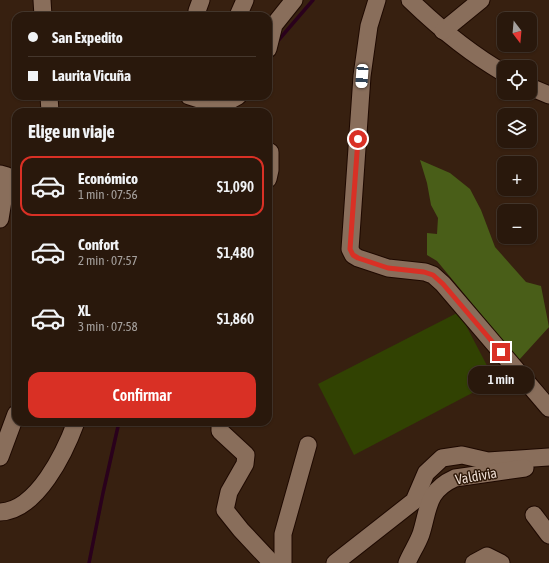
<!DOCTYPE html>
<html lang="es">
<head>
<meta charset="utf-8">
<style>
	body { margin:0; font-family:"Asap Condensed",sans-serif; background:#312115; color:#f1f3f6; height:100vh; display:flex; flex-direction:column; font-size:15px; white-space:nowrap }
	* { box-sizing:border-box; margin:0 }
	p { font-size:13px; color:#a5a09d }
	.icon { flex:none; width:22px; height:22px; fill:none; stroke:currentColor; stroke-width:2; stroke-linecap:round; stroke-linejoin:round }
	.map { position:relative; flex:1; overflow:hidden }
	.details { position:absolute; left:12px; top:108px; width:260px; height:318px; display:flex; flex-direction:column; background:#29180c; border-radius:12px; box-shadow:0 1px 3px #0004,0 0 0 1px #45372d }
	.details>* { flex:none }
	.guide { position:absolute; left:12px; top:12px; width:260px; height:88px; border-radius:12px; box-shadow:0 1px 3px #0004,0 0 0 1px #45372d; display:grid; align-content:center; height:88px; padding:0 16px; background:#29180c }
	.needle { width:26px; rotate:164deg }
	.buttons { position:absolute; left:497px; top:12px; display:grid; gap:8px }
	.buttons a { display:grid; place-items:center; width:40px; height:40px; border-radius:8px; background:#29180c; box-shadow:0 1px 3px #0004,0 0 0 1px #45372d; font-size:20px }
	.end { position:absolute; width:18px; height:18px; margin:-9px; border:5px solid #d93025; background:#fff; box-shadow:0 0 0 2px #fff }
	.from { border-radius:50% }
	.bubble { position:absolute; height:28px; border-radius:12px; background:#29180c; box-shadow:0 1px 3px #0004,0 0 0 1px #45372d; font-size:13px; font-weight:600; line-height:28px; text-align:center }
	.car { position:absolute; width:12px; height:24px; margin:-12px -6px; border-radius:5px; box-shadow:0 0 3px 1px #0007; background:linear-gradient(#fff 24%,#345 0 40%,#fff 0 76%,#345 0 86%,#fff 0) }
	.guide b { display:flex; align-items:center; gap:14px; height:38px; font-size:15px }
	.guide b+b { border-top:1px solid #45372d }
	.guide i { width:10px; height:10px; background:#f1f3f6 }
	ul { padding:0; list-style:none }
	li { display:flex; align-items:center; gap:12px; height:60px; margin:0 8px 6px; padding:0 8px; border:2px solid transparent; border-radius:12px }
	li div { flex:1 }
	li b { display:block; font-size:15px }
	li em { font-style:normal; font-weight:600 }
	li.on { border-color:#d93025 }
	li>.icon { width:36px; height:36px; stroke-width:1.5 }
	h2 { padding:0 16px; font-size:18px; line-height:48px }
	.primary-button { display:flex; gap:8px; margin-top:auto; padding:8px 16px }
	.primary-button a { flex:1; height:46px; border-radius:12px; background:#d93025; color:#fff; font-size:16px; font-weight:600; line-height:46px; text-align:center }
	.map>svg:first-child { display:block }
	.green { fill:#314202 }
	.forest { fill:#495e18 }
	.lines { fill:none; stroke-linecap:round; stroke-linejoin:round }
	.stream { stroke:#2a011c; stroke-width:3.5 }
	.minor-casing { stroke:#1e0900; stroke-width:19 }
	.minor { stroke:#896e5b; stroke-width:17 }
	.route { stroke:#d93025; stroke-width:5 }
	.labels { text-anchor:middle; dominant-baseline:central; stroke-width:3; stroke-linejoin:round; paint-order:stroke }
	.street-label { font-size:14px; fill:#edddd3; stroke:#2d1707 }
</style>
</head>
<body>
<div class="map">
<svg width="549" height="563" viewBox="0 0 549 563">
	<rect width="100%" height="100%" fill="#372010"/>
	<path class="green" d="M459,312L495,381L354,455L318,384Z"/>
	<path class="forest" d="M420,160L450,173L470,189L481,210L495,247L526,282L541,286L549,327L519,360L437,261L427,255V233L437,234L438,218L431,205L427,183Z"/>
	<g class="lines">
		<g class="stream">
			<path d="M276,43L313,0"/>
			<path d="M89,563L103,493L119,422"/>
		</g>
		<defs>
			<g id="minor">
				<path d="M42,0L43,16"/>
				<path d="M377,0L369,26L362,76L350,249L353,255L358,258L388,268L425,272L433,275L443,284L549,408"/>
				<path d="M410,0C439,28 469,53 504,73"/>
				<path d="M198,16L197,11L201,0"/>
				<path d="M238,16L245,0"/>
				<path d="M443,31L481,0"/>
				<path d="M268,49L274,25L294,0"/>
				<path d="M530,87L549,95"/>
				<path d="M49,96L50,112"/>
				<path d="M189,96L221,106"/>
				<path d="M215,112L216,108L238,96"/>
				<path d="M0,174L7,176L0,219"/>
				<path d="M268,179L270,170V152"/>
				<path d="M220,422V431L246,455L245,464L229,492L225,510L241,530L272,563"/>
				<path d="M0,457L16,414"/>
				<path d="M0,512C37,511 65,452 76,422"/>
				<path d="M534,515L549,535"/>
				<path d="M283,563V534L308,445"/>
				<path d="M335,563L414,501L426,473L442,458L462,455L488,461L549,457"/>
				<path d="M407,563C411,553 417,545 421,534C429,509 426,491 455,478L525,468"/>
				<path d="M474,563L487,556L501,563"/>
			</g>
		</defs>
		<use href="#minor" class="minor-casing"/>
		<use href="#minor" class="minor"/>
	</g>
	<g class="lines">
		<path class="route" d="M358,139L350,249L353,255L358,258L388,268L424,272L433,275L443,284L501,352"/>
	</g>
	<g class="labels">
		<g class="street-label">
			<text transform="translate(476 476) rotate(-10)">Valdivia</text>
		</g>
	</g>
</svg>
<div class="buttons">
<a><svg class="needle" viewBox="-14 -14 28 28"><path d="M0-13l5 13h-10z" fill="#e53935"/><path d="M0 13l5-13h-10z" fill="#a5a09d"/></svg></a>
<a><svg class="icon" aria-label="locate" viewBox="0 0 24 24"><circle cx="12" cy="12" r="6"/><path d="M12 2v4M12 18v4M2 12h4M18 12h4"/></svg></a>
<a><svg class="icon" aria-label="layers" viewBox="0 0 24 24"><path d="M12 4l9 5-9 5-9-5zM3 14l9 5 9-5"/></svg></a>
<a>+</a>
<a>−</a>
</div>
<i class="end from" style="left:358px;top:139px"></i>
<i class="end" style="left:501px;top:352px"></i>
<div class="bubble" style="left:468px;top:366px;width:66px">1 min</div>
<i class="car" style="left:362px;top:76px;rotate:184deg"></i>
<div class="guide">
<b><i class="from"></i>San Expedito</b>
<b><i></i>Laurita Vicuña</b>
</div>
<section class="details">
<h2>Elige un viaje</h2>
<ul>
<li class="on"><svg class="icon" aria-label="car" viewBox="0 0 24 24"><path d="M5 17H2v-5l4-1 3-4h7l3 4 3 1v5h-3M9 17h6M6 11h13"/><circle cx="7" cy="17" r="2"/><circle cx="17" cy="17" r="2"/></svg><div><b>Económico</b><p>1 min · 07:56</p></div><em>$1,090</em></li>
<li><svg class="icon" aria-label="car" viewBox="0 0 24 24"><path d="M5 17H2v-5l4-1 3-4h7l3 4 3 1v5h-3M9 17h6M6 11h13"/><circle cx="7" cy="17" r="2"/><circle cx="17" cy="17" r="2"/></svg><div><b>Confort</b><p>2 min · 07:57</p></div><em>$1,480</em></li>
<li><svg class="icon" aria-label="car" viewBox="0 0 24 24"><path d="M5 17H2v-5l4-1 3-4h7l3 4 3 1v5h-3M9 17h6M6 11h13"/><circle cx="7" cy="17" r="2"/><circle cx="17" cy="17" r="2"/></svg><div><b>XL</b><p>3 min · 07:58</p></div><em>$1,860</em></li>
</ul>
<div class="primary-button"><a>Confirmar</a></div>
</section>
</div>
</body>
</html>
